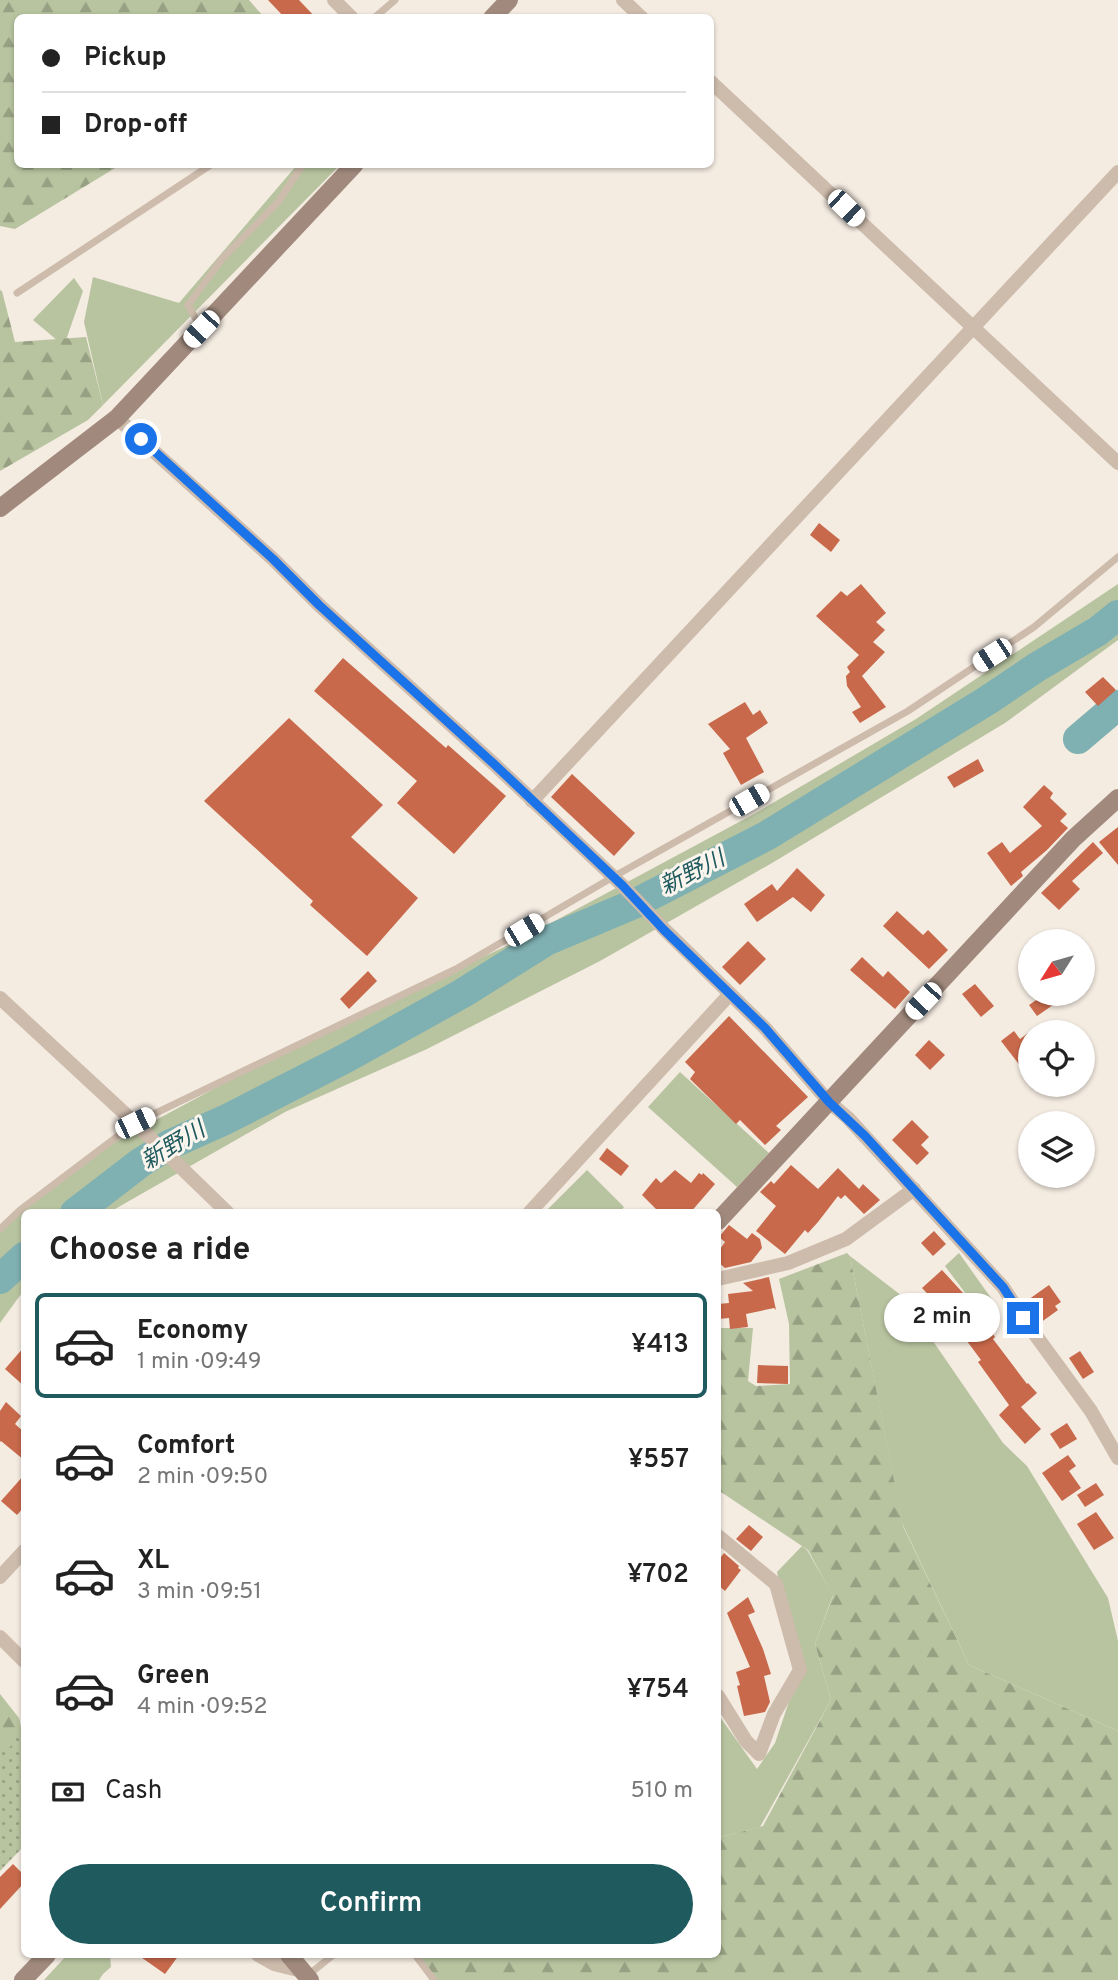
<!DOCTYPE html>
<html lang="en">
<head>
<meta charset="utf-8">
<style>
	body { margin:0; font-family:Overpass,"Noto Sans JP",sans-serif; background:#f2f2f2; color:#222; height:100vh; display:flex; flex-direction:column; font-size:26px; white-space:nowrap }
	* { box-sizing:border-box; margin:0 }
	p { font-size:23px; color:#767676 }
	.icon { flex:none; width:38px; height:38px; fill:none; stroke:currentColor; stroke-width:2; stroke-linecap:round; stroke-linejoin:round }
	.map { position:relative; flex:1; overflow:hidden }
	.details { position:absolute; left:21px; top:1209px; width:700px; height:749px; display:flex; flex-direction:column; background:#fff; border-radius:10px; box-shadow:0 2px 5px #0004 }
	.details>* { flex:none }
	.banner { position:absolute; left:14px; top:14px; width:700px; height:154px; border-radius:10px; box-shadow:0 2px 5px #0004; display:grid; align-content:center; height:154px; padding:0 28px; background:#fff }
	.needle { width:46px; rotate:233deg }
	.buttons { position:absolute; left:1018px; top:929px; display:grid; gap:14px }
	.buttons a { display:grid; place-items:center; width:77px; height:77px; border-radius:50%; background:#fff; box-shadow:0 2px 5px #0004; font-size:35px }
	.end { position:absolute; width:32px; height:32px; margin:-16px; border:9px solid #1a73e8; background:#fff; box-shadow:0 0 0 4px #fff }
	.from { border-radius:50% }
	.bubble { position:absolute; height:49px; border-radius:24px; background:#fff; box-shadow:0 2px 5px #0004; font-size:23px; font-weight:600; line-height:49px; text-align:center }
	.car { position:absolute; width:21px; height:42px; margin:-21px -10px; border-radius:9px; box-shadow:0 0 5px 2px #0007; background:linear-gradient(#fff 24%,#345 0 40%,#fff 0 76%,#345 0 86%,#fff 0) }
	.banner b { display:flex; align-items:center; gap:24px; height:66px; font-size:26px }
	.banner b+b { border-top:2px solid #e0e0e0 }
	.banner i { width:18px; height:18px; background:#222 }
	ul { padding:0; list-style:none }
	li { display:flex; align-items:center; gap:21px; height:105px; margin:0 14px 10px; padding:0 14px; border:4px solid transparent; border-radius:10px }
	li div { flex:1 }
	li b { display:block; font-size:26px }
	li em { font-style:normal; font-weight:600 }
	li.selected { border-color:#1f5a5e }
	li>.icon { width:63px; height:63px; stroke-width:1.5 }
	h2 { padding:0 28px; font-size:32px; line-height:84px }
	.pay { display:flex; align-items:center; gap:18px; height:77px; padding:0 28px; font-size:26px }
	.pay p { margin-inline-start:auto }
	.primary-button { display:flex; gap:14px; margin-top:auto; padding:14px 28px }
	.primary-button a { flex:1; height:80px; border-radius:42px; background:#1f5a5e; color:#fff; font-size:28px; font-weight:600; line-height:80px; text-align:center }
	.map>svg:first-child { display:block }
	.green { fill:#b8c4a0 }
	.forest { fill:url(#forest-firs) }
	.park { fill:url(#park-dots) }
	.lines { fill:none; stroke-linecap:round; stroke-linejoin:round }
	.river { stroke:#7fb0b2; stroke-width:30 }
	.building { fill:#c8694b }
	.lane { stroke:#cdbbac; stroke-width:7 }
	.street { stroke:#cdbbac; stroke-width:14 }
	.secondary { stroke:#a18a7d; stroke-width:18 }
	.route { stroke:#1a73e8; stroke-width:9 }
	.labels { text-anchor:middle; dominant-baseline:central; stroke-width:6; stroke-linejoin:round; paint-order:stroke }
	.water-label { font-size:23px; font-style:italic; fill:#1f5a5e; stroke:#fbf5ee }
</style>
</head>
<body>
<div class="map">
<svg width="1118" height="1980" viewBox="0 0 1118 1980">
	<defs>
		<pattern id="forest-firs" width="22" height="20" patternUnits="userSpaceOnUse" patternTransform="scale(1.75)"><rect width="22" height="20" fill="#b8c4a0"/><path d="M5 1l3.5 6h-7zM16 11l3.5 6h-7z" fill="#97a083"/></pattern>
		<pattern id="park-dots" width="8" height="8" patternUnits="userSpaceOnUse" patternTransform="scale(1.75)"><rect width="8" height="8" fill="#b8c4a0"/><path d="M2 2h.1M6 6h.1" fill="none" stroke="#97a083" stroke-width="1.8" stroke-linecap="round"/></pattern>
	</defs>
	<rect width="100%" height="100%" fill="#f4ebe1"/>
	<g class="green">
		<path d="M297,165H340L103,405L84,322L93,277L179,303Z"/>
		<path d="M74,278L83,291L64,346L33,320Z"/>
		<path d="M1118,584V640L1005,723L772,863L600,961L427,1049L285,1112L108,1213H24V1290L0,1323V1225L100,1150L288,1049L523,938L754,814L916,719Z"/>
		<path d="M680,1072L769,1153L737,1187L648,1107Z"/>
		<path d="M587,1170L624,1207L619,1213H544Z"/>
		<path d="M959,1253L996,1305L954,1342L940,1321L966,1294L945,1266Z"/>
		<path d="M850,1256L902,1296L1003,1443L1027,1466L1108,1598L1118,1641V1731L969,1665L902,1523Z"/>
		<path d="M802,1546L807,1550L833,1595L815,1644L831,1700L760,1827L718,1838V1714L757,1769L775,1743L799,1672L777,1572Z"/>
		<path d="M67,1955H110L111,1967L103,1974L99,1980H44Z"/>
	</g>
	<g class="forest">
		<path d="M0,0H249L264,17L18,18V164L120,165L15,229L0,226Z"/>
		<path d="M0,290L2,291L15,342L86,337L103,405L88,420L0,471Z"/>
		<path d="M847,1253L850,1256L903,1526L969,1665L1118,1731V1980H434L417,1955H718V1838L763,1826L831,1700L815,1644L833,1596L808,1550L718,1490V1328H753L748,1381L756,1386L790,1384L789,1324L779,1279Z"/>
		<path d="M0,1694L19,1718L21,1727L14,1748L0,1760Z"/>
	</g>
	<path class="park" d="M21,1727L24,1739V1846L0,1871V1754L11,1746Z"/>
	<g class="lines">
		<g class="river">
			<path d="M1078,739L1118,705"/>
			<path d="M75,1213L140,1163L169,1145L227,1119L346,1058L463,993L546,941L634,904L768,835L988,700L1037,667L1098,631L1118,615"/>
			<path d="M0,1279L24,1257"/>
		</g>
	</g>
	<g class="building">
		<path d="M268,0H299L316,18H285Z"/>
		<path d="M819,523L840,540L831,552L810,535Z"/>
		<path d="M861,584L886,613L876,622L885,630L873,642L885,652L862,676L886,707L860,723L852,712L861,707L847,686L846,676L850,672L847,667L859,655L816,616L841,591L847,596Z"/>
		<path d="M343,658L446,748L448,745L506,796L454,854L397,803L417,781L314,691Z"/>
		<path d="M1103,677L1116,690L1098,706L1085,692Z"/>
		<path d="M745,702L753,715L760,710L768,723L746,738L764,772L741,785L723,753L730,749L708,724Z"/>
		<path d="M289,718L383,805L351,837L418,898L367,956L310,905L313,901L204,801Z"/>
		<path d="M978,759L984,771L954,788L947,777Z"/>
		<path d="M572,774L635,833L614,856L551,797Z"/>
		<path d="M1044,785L1053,793L1050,798L1067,814L1060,821L1068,828L1047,850L1021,872L1023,876L1011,886L987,853L1002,842L1010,853L1042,826L1023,807Z"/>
		<path d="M1118,827V865L1099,842Z"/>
		<path d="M1093,842L1103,853L1072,881L1080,889L1059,910L1041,893Z"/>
		<path d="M797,868L825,895L811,912L793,897L757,922L744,904L772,884L777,891Z"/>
		<path d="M897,911L923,935L928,930L948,950L929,969L883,926Z"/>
		<path d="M748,941L766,959L740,985L722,967Z"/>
		<path d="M862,957L883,977L888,971L910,992L895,1009L850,970Z"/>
		<path d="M368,971L377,981L349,1009L340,999Z"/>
		<path d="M975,984L994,1006L981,1017L962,994Z"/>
		<path d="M1045,994H1069L1037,1016L1029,1005Z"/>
		<path d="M729,1016L808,1097L776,1126L781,1130L765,1145L740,1120L736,1124L690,1079L695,1072L685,1062Z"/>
		<path d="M1014,1031L1020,1039L1031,1031V1080L1001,1041Z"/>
		<path d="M929,1040L945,1055L930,1070L915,1055Z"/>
		<path d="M912,1120L929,1137L921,1145L929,1153L917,1165L892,1140Z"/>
		<path d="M607,1148L629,1166L621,1176L599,1159Z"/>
		<path d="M791,1165L818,1189L838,1168L859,1189L863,1184L880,1200L864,1214L845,1195L841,1199L838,1196L818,1222L808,1233L805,1230L785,1254L756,1231L776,1206L760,1192L771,1181L774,1184Z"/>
		<path d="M675,1170L691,1183L699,1173L702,1175L703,1173L715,1184L690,1213H660L642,1195L656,1178L661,1183Z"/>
		<path d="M729,1225L747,1239L752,1233L760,1239L762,1248L751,1262L725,1268L718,1262V1252L725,1242L719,1237Z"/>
		<path d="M934,1231L946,1244L933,1256L921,1243Z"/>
		<path d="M942,1270L964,1294L945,1312L922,1288Z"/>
		<path d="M769,1277L776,1310L774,1308L746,1314L748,1327L730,1329L729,1318L719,1319L718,1304L729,1303L728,1294L753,1291L743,1283Z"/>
		<path d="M1049,1285L1061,1302L1055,1306L1058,1310L1040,1323L1025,1302Z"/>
		<path d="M985,1322L995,1337L993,1339L1027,1384L1028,1383L1037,1393L1021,1407L1041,1429L1025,1444L999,1415L1009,1405L978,1362L981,1360L964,1337Z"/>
		<path d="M24,1347V1386L5,1369Z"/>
		<path d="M1080,1351L1094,1372L1083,1379L1069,1358Z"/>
		<path d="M758,1365L788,1366V1384L757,1383Z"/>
		<path d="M6,1402L21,1416L15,1424L24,1432V1460L1,1441L0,1442V1411Z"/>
		<path d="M1067,1423L1077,1439L1060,1449L1050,1434Z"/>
		<path d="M1068,1455L1076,1466L1069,1471L1081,1488L1062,1501L1042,1473Z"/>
		<path d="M24,1475V1507L17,1515L1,1501Z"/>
		<path d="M1096,1483L1104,1495L1085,1507L1077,1495Z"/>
		<path d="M1096,1512L1114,1538L1094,1550L1077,1524Z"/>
		<path d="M749,1525L763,1537L751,1551L736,1539Z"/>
		<path d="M724,1553L739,1566L738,1568L741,1570L725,1591L718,1585V1561Z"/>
		<path d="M748,1597L755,1612L748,1615L763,1649L771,1674L764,1676L770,1702L765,1712L744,1716L737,1686L740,1685L736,1672L750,1667L727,1613Z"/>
		<path d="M13,1864L24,1875V1883L0,1909V1877Z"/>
		<path d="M138,1955H179L165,1974Z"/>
	</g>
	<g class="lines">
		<g class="lane">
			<path d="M374,18L395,0"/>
			<path d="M17,293L212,164"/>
			<path d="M201,328L188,305L222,259L279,201L303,164"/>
			<path d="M0,1229L20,1210L135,1123L456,969L613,877L908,711L1034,627L1118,557"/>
			<path d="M415,1955L434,1980"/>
			<path d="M307,1976L333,1955"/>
		</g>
		<g class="street">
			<path d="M334,0L352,18"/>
			<path d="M623,0L642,18"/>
			<path d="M710,81L1118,463"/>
			<path d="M117,418L273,559L319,605L494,764L622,885L665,930L765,1028L829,1102L848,1118L1003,1287L1023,1318L1091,1411L1118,1458"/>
			<path d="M532,801L1118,172"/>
			<path d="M0,998L135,1123L228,1213"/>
			<path d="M529,1213L730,994"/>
			<path d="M718,1279L788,1263L846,1239L914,1189"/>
			<path d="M718,1536L776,1584L800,1670L774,1714L759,1754L746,1741L718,1696"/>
			<path d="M0,1577L24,1551"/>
			<path d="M0,1637L24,1661"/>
			<path d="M258,1955L274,1964L302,1971"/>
		</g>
		<g class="secondary">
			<path d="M492,18L509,0"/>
			<path d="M0,508L117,418L355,164"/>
			<path d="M718,1221L1073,839L1118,798"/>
			<path d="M289,1955L310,1980"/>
			<path d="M23,1980L47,1955"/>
		</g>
	</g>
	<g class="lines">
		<path class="route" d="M141,439L273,559L319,605L494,764L622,885L664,930L765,1028L829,1102L865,1136L1003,1287L1023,1318"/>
	</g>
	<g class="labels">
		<g class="water-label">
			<text transform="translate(693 874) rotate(-27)">新野川</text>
			<text transform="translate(174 1147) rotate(-31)">新野川</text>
		</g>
	</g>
</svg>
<div class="buttons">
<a><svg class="needle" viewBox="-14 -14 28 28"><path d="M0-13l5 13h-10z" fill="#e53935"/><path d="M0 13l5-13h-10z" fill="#767676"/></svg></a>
<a><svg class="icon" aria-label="locate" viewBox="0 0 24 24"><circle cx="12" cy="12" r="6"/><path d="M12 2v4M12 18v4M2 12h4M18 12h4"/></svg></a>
<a><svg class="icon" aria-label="layers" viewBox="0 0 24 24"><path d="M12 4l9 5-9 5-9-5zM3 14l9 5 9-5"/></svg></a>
</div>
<i class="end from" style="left:141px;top:439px"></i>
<i class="end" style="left:1023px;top:1318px"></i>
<div class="bubble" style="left:884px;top:1293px;width:116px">2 min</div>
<i class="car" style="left:846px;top:208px;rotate:134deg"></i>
<i class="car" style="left:201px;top:329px;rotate:223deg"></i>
<i class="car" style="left:992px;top:655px;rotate:237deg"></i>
<i class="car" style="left:749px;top:800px;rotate:60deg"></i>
<i class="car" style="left:524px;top:930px;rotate:59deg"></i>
<i class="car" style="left:923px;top:1001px;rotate:223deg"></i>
<i class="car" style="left:135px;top:1123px;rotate:64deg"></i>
<div class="banner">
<b><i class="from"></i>Pickup</b>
<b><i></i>Drop-off</b>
</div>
<section class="details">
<h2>Choose a ride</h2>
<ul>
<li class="selected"><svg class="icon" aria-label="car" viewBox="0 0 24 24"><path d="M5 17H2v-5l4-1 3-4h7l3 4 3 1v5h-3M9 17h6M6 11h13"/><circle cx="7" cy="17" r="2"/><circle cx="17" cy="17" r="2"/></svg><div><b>Economy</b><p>1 min · 09:49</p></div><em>¥413</em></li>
<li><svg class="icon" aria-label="car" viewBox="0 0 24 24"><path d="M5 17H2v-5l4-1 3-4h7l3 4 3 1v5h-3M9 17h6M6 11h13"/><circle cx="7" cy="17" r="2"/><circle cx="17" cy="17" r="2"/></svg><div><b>Comfort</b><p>2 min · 09:50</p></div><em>¥557</em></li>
<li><svg class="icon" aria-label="car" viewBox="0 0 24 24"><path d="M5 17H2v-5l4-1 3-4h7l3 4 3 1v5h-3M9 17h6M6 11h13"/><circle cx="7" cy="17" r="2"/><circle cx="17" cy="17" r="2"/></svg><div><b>XL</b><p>3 min · 09:51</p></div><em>¥702</em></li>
<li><svg class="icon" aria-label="car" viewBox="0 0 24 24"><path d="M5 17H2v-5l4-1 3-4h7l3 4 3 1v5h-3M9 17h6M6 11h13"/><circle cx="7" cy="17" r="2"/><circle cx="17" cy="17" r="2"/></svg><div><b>Green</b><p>4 min · 09:52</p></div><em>¥754</em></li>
</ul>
<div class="pay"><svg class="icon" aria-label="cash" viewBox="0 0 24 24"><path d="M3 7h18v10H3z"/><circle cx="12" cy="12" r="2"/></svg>Cash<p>510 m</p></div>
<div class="primary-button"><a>Confirm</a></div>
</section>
</div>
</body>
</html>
